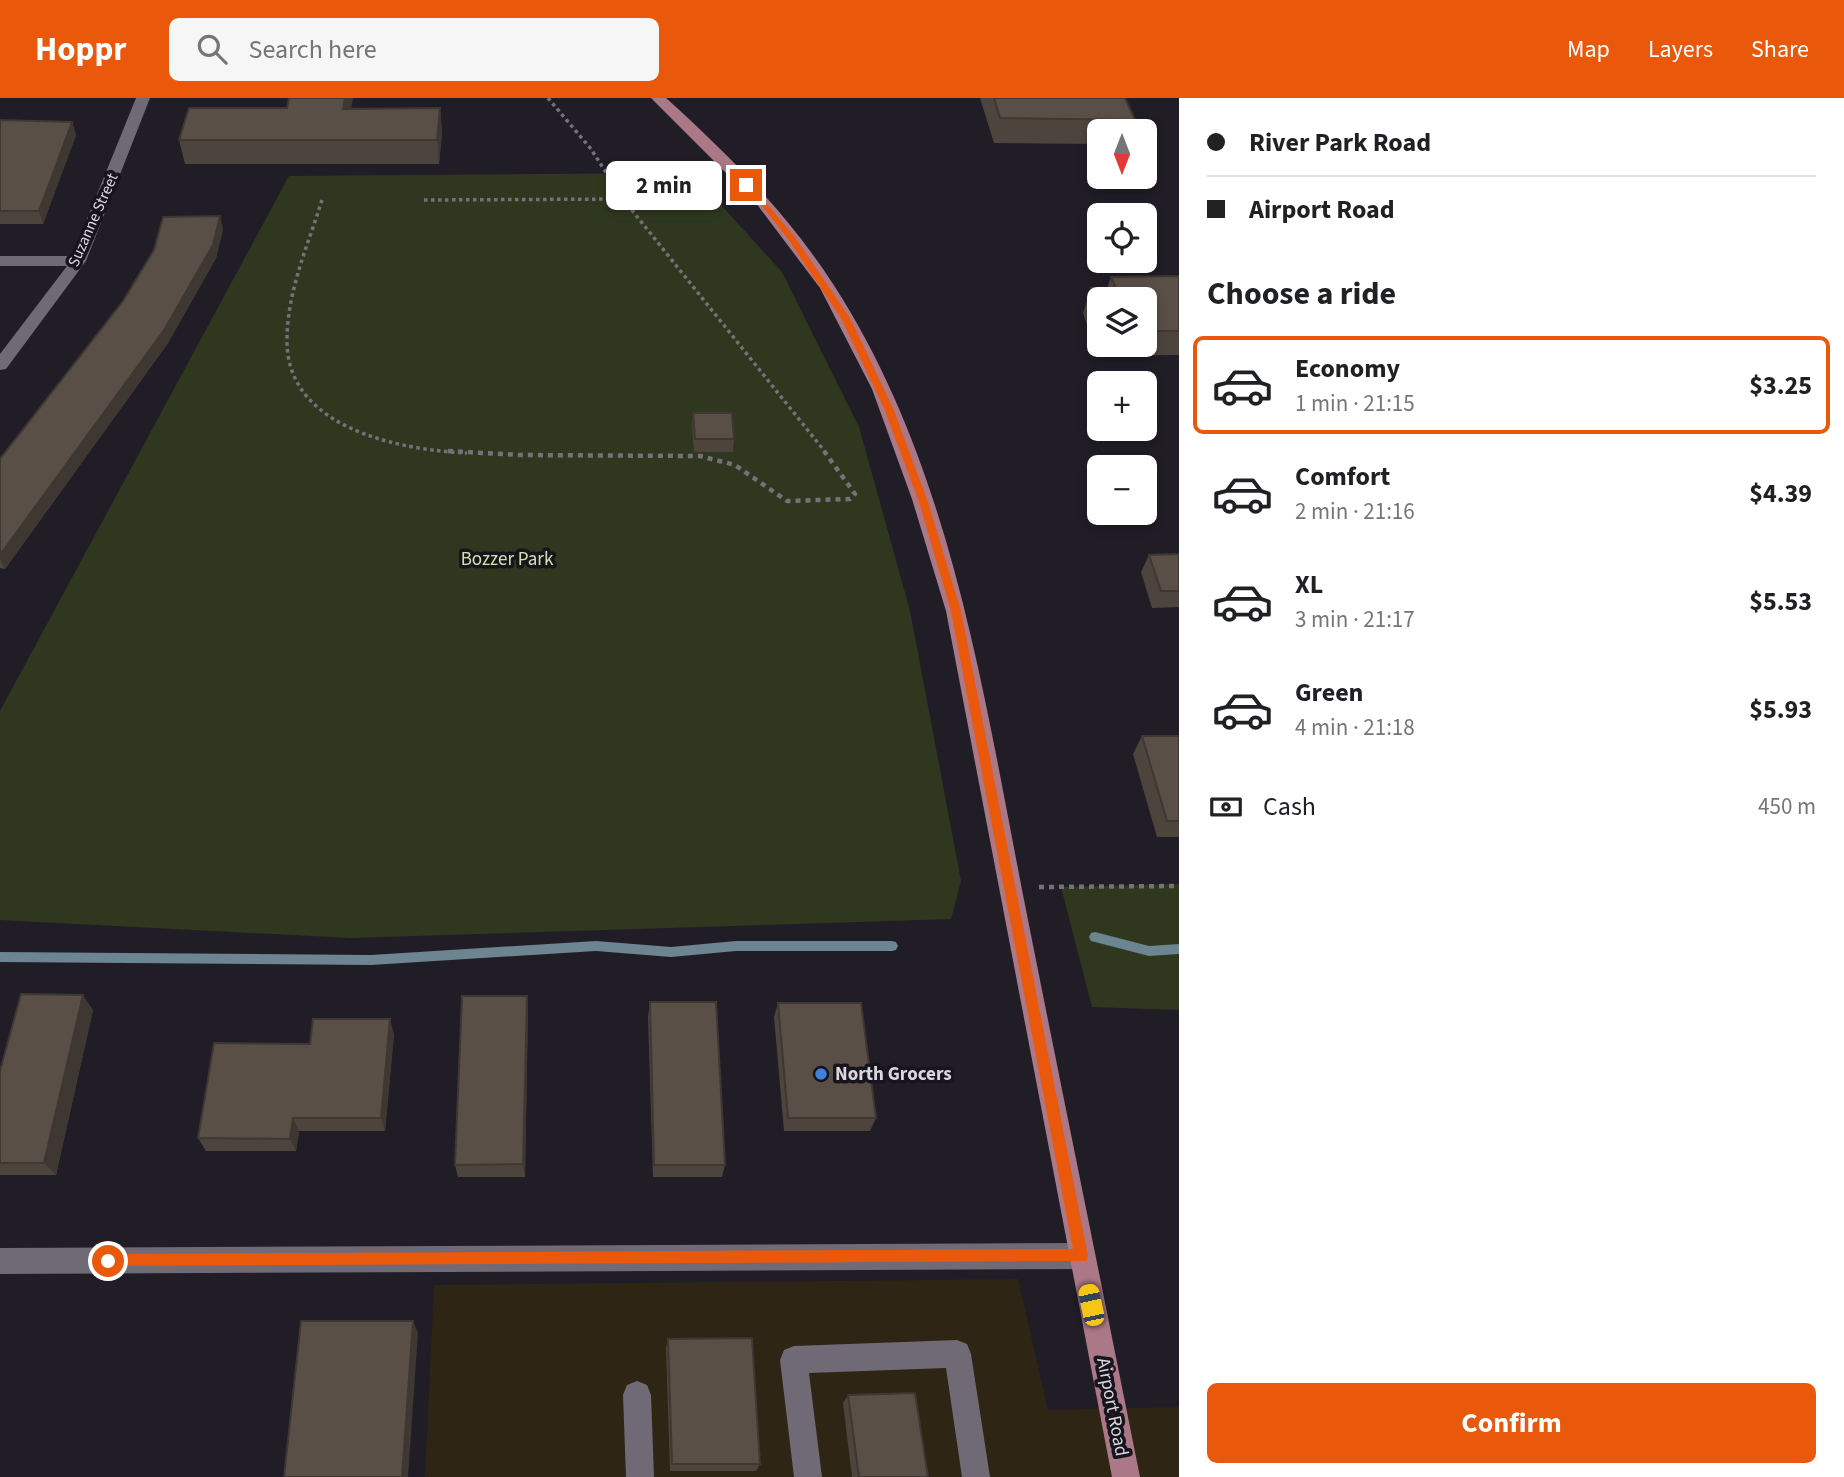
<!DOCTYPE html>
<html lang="en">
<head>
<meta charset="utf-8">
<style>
	body { margin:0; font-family:"Source Sans 3",sans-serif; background:#f6f6f6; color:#202124; height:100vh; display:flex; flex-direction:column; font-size:26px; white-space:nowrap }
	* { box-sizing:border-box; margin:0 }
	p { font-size:23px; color:#757577 }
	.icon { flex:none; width:38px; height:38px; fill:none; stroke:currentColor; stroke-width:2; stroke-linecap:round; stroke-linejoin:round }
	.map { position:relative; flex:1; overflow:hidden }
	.drawer { display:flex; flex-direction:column; background:#fff; width:665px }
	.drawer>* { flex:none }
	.hud { display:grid; align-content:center; height:154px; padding:0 28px; background:#fff }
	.needle { width:46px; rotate:180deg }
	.fabs { position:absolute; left:1087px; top:21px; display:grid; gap:14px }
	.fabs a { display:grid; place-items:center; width:70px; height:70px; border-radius:10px; background:#fff; box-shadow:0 4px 10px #0003; font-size:35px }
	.end { position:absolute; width:32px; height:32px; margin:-16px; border:9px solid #ea580c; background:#fff; box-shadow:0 0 0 4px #fff }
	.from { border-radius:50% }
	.bubble { position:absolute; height:49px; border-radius:10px; background:#fff; box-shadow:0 4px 10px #0003; font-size:23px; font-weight:700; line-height:49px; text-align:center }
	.car { position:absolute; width:21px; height:42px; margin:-21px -10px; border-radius:9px; box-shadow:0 0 5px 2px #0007; background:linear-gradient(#f5c518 24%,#345 0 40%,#f5c518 0 76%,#345 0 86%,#f5c518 0) }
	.hud b { display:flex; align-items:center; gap:24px; height:66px; font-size:26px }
	.hud b+b { border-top:2px solid #e0e0e0 }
	.hud i { width:18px; height:18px; background:#202124 }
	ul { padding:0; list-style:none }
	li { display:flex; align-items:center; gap:21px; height:98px; margin:0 14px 10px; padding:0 14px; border:4px solid transparent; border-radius:10px }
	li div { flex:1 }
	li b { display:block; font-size:26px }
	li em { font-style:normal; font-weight:700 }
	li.active { border-color:#ea580c }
	li>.icon { width:63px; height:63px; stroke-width:1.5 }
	h2 { padding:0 28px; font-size:32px; line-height:84px }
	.pay { display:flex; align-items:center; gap:18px; height:77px; padding:0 28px; font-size:26px }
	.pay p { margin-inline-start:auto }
	.primary-button { display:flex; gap:14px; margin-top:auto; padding:14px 28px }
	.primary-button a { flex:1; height:80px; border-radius:10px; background:#ea580c; color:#fff; font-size:28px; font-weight:700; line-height:80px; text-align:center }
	header { display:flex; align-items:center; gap:42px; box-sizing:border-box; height:98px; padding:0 35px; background:#ea580c; color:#fff }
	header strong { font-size:33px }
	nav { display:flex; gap:38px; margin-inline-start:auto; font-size:24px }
	.search { width:490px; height:63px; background:#f6f6f6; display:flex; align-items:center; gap:18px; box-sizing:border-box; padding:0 24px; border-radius:10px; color:#757577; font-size:26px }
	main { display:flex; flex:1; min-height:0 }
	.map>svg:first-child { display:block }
	.commercial { fill:#2e2515 }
	.green { fill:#2f381f }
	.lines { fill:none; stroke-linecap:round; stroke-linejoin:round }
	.stream { fill:#6c8590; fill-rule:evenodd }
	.path-far1 { stroke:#747179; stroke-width:3.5; stroke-dasharray:3.5 3.5; stroke-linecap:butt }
	.path { stroke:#747179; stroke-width:4.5; stroke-dasharray:5 5; stroke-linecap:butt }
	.minor { fill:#6f6a76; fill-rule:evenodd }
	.major { fill:#aa7887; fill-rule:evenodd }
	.wall { fill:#4d443d; fill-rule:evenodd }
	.shaded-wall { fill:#3f3732 }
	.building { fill:#5a4f47; stroke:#3f3732; stroke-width:2 }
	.route { fill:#ea580c }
	.shop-dot { fill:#3f7fe0; stroke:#18141d; stroke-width:2.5 }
	.labels { text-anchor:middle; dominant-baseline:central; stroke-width:7; stroke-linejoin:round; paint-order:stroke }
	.far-street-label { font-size:16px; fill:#d9d6dd; stroke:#18141d }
	.park-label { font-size:19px; fill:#cde3ac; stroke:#18141d }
	.poi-label { font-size:19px; font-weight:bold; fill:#d9d6dd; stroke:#18141d; text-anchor:start }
	.street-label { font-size:19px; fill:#d9d6dd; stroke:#18141d }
</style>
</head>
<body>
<header>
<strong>Hoppr</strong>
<div class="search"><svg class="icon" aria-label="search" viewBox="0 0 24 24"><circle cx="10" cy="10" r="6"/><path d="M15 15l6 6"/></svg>Search here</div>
<nav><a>Map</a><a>Layers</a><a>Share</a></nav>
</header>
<main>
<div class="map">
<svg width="1179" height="1379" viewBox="0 0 1179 1379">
	<rect width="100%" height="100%" fill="#211d27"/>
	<path class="commercial" d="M1018,1181L1048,1312L1179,1309V1379H425L434,1187Z"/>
	<g class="green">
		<path d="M692,75L782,174L859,329L910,513L961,783L951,821L351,840L0,822V613L289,78Z"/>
		<path d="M1179,786V912L1092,909L1061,789Z"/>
	</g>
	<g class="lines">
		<g class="stream">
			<path d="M1095,834L1149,848L1179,846V856L1149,858L1095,844L1091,843L1089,839L1091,835Z"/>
			<path d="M596,843L671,849L736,843H892L896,844L898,848L896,852L892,853H736L671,859L596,853L371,867L0,864V854L371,857Z"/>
		</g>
		<g class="path-far1">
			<path d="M548,0L591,51L623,101L826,355"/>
			<path d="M322,102C308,147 287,194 287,242C286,330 399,352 467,355"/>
			<path d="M424,102L622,101"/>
		</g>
		<g class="path">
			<path d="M448,353L520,357L700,358L735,367L787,403L850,401L855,396L824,353"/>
			<path d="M1039,789L1179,788"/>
		</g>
		<g class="minor">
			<path d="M136,0H150L86,163L6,271L0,272V256L67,168H0V158H72Z"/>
			<path d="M1081,1145L1090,1149L1094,1158L1090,1167L1081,1171L0,1176V1150Z"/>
			<path d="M957,1242L967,1246L971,1256L990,1379H962L946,1270L809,1275L822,1379H794L780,1262L784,1252L794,1248Z"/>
			<path d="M637,1283L647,1287L651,1297L654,1379H626L623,1297L627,1287Z"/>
		</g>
		<path class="major" d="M651,0H666C729,57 789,117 835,189C955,376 985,608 1028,822C1065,1008 1103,1193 1140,1379H1112L946,513L912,401L872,291L820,190L756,105Z"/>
	</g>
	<g class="wall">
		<path d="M980,0H1125L1135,22L1131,33H1099V46L994,45Z"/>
		<path d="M440,10L442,35L439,66H185L179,42L351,11Z"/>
		<path d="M0,22L72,24L76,37L43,126H0Z"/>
		<path d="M223,131L216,160L168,245L5,471L0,470V361Z"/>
		<path d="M1179,178V257L1097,258L1083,215L1091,190H1107L1111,179ZM1099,201H1144V247H1099Z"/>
		<path d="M693,315L734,341L733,354H694L692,328Z"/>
		<path d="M1179,456V509L1152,510L1141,474L1149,457Z"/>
		<path d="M1142,638H1179V739H1157L1133,656Z"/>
		<path d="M527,898L528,912L525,1079H458L455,1067Z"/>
		<path d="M650,904L725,1067L722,1079H653L648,919Z"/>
		<path d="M778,905L876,1020L870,1033H784L774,919Z"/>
		<path d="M93,912L56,1077H0V973Z"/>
		<path d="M394,936L385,1033H299L296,1053H206L198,1040L310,946Z"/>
		<path d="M668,1241L760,1366L756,1373H670L666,1250Z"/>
		<path d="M848,1297L928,1379H852L843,1305Z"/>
	</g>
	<g class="shaded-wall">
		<path d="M345,0H353L347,35L343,11Z"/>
		<path d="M440,10L442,35L439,66L437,42Z"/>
		<path d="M72,24L76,37L43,126L39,113Z"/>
		<path d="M220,118L223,131L216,160L168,245L5,471L0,461V457Z"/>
		<path d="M83,897L93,912L56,1077L44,1065Z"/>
		<path d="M527,898L528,912L525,1079L523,1066Z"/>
		<path d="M390,921L394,936L385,1033L381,1020Z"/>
		<path d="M293,1020L299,1033L296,1053L290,1041Z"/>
		<path d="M413,1223L418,1235L408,1379H402Z"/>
	</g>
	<g class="building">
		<path d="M289,0H345L343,11L440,10L437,42H179L189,10H287Z"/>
		<path d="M994,0H1125L1135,22L1000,20Z"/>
		<path d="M0,22L72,24L39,113H0Z"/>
		<path d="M220,118L213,147L164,232L0,457V361L123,203L154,152L163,119Z"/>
		<path d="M1179,178V233H1144V201H1099V212L1091,190H1116L1111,179Z"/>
		<path d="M693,315H732L734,341H695Z"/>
		<path d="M1179,456V493H1161L1149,457Z"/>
		<path d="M1142,638H1179V723H1167Z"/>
		<path d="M21,896L83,897L44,1065H0V973Z"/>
		<path d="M462,898H527L523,1066L455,1067Z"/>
		<path d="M650,904H716L725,1067H654Z"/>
		<path d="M778,905H861L876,1020H788Z"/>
		<path d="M313,921H390L381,1020H293L290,1041L198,1040L214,945L310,946Z"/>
		<path d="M301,1223H413L402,1379H284Z"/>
		<path d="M752,1240L760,1366H672L668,1241Z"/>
		<path d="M915,1295L928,1379H859L848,1297Z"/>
	</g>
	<path class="route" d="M744,85H749L794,138L850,220L893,310L928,404L961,513L1088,1158L1086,1163L103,1168L101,1163L108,1156L1073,1151L951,513L919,404L884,310L841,220L788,141Z"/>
	<circle class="shop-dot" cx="821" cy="976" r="7"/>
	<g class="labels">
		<g class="far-street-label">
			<text transform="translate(93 122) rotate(-66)">Suzanne Street</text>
		</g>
		<g class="park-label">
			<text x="507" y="461">Bozzer Park</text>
		</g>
		<g class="poi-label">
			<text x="835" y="976">North Grocers</text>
		</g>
		<g class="street-label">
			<text transform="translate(1112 1309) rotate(79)">Airport Road</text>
		</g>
	</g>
</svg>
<div class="fabs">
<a><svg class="needle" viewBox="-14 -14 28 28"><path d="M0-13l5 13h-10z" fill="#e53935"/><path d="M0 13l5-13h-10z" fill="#757577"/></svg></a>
<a><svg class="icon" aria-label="locate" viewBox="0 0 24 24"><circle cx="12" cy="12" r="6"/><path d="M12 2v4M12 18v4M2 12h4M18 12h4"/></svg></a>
<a><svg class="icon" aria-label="layers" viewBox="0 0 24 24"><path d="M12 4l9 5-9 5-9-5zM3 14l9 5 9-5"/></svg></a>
<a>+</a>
<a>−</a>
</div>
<i class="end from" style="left:108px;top:1163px"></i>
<i class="end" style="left:746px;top:87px"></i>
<div class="bubble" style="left:606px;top:63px;width:116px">2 min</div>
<i class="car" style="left:1091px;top:1207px;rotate:348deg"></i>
</div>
<section class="drawer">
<div class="hud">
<b><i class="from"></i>River Park Road</b>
<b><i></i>Airport Road</b>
</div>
<h2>Choose a ride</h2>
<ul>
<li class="active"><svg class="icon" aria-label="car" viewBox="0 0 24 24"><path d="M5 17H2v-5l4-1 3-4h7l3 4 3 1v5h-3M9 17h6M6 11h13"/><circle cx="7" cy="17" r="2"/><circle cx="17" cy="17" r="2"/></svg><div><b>Economy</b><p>1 min · 21:15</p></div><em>$3.25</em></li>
<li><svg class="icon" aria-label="car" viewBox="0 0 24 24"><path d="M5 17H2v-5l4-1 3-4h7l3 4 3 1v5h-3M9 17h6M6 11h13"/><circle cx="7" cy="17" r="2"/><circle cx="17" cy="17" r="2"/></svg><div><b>Comfort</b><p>2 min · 21:16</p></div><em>$4.39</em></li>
<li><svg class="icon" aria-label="car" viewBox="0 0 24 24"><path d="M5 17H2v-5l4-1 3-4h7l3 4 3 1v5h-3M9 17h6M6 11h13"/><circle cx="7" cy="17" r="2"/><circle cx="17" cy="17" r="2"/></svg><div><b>XL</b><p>3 min · 21:17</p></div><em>$5.53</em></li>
<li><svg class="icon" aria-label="car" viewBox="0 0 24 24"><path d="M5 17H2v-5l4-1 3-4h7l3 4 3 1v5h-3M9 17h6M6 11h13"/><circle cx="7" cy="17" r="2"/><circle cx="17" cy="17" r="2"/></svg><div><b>Green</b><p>4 min · 21:18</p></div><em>$5.93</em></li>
</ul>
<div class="pay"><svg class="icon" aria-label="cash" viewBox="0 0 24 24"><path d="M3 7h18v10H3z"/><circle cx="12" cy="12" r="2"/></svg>Cash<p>450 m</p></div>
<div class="primary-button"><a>Confirm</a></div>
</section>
</main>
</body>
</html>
